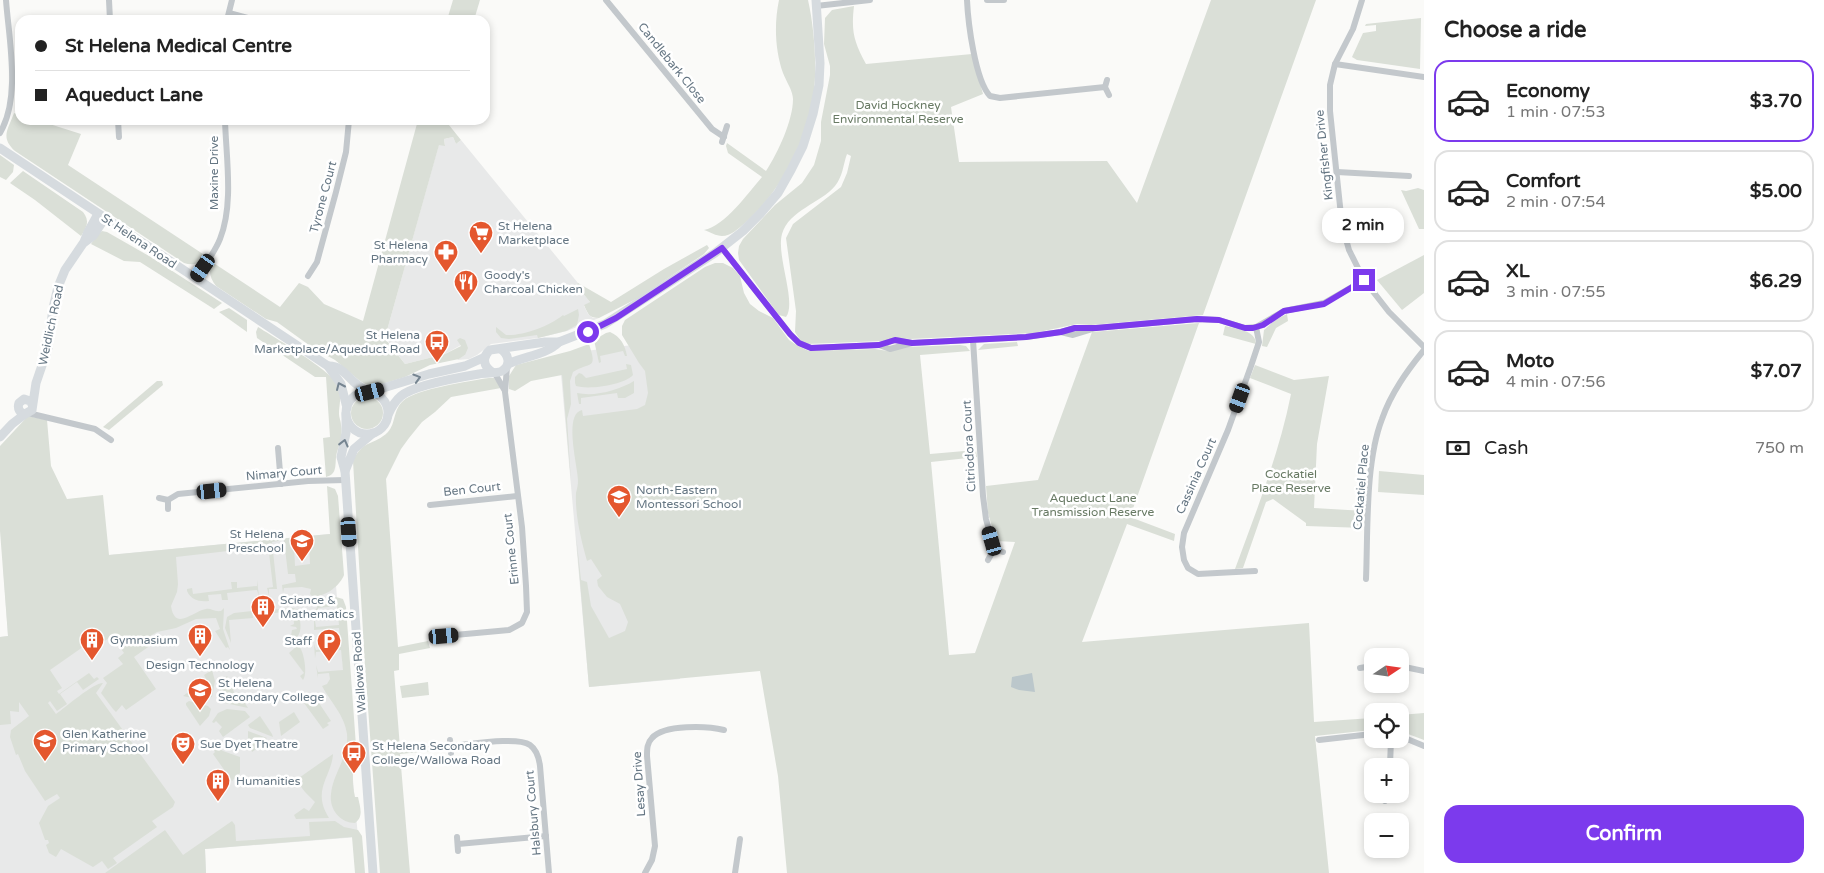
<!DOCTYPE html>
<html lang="en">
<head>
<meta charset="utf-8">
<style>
	body { margin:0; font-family:"Varela Round",sans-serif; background:#f6f6f6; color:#222; height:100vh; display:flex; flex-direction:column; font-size:19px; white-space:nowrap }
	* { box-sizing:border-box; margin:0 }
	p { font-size:16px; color:#767676 }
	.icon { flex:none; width:28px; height:28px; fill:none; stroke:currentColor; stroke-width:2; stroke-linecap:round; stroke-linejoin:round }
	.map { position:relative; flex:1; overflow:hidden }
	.drawer { display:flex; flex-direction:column; background:#fff; width:400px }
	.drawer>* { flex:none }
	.top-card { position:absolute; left:15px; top:15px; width:475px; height:110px; border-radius:15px; box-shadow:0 2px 8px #0003; display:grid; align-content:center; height:110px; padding:0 20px; background:#fff }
	.needle { width:32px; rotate:77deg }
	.fabs { position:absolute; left:1364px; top:648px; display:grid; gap:10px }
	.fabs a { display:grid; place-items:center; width:45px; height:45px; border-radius:10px; background:#fff; box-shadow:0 2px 8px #0003; font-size:25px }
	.end { position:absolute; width:22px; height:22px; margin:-11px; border:6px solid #7c3aed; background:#fff; box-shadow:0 0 0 2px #fff }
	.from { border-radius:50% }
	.bubble { position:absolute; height:35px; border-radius:15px; background:#fff; box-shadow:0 2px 8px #0003; font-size:16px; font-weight:700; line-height:35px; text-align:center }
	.car { position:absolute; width:15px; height:30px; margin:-15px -8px; border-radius:6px; box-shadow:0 0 4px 1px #0007; background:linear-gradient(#222 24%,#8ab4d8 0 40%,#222 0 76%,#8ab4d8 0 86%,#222 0) }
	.top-card b { display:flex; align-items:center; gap:18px; height:48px; font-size:19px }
	.top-card b+b { border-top:1px solid #e0e0e0 }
	.top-card i { width:12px; height:12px; background:#222 }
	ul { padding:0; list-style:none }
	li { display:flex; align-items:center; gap:15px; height:82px; margin:0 10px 8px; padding:0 10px; border:2px solid #e0e0e0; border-radius:15px }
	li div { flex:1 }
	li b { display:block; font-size:19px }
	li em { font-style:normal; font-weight:700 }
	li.current { border-color:#7c3aed }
	li>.icon { width:45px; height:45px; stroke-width:1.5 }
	h2 { padding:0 20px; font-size:22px; line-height:60px }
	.pay { display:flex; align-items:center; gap:12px; height:55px; padding:0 20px; font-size:19px }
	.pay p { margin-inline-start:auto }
	.primary-button { display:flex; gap:10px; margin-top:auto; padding:10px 20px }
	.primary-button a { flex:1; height:58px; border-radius:15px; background:#7c3aed; color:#fff; font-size:20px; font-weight:700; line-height:58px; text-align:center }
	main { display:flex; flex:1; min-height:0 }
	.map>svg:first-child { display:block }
	.built { fill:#e8e9e9 }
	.green { fill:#dadfd7; fill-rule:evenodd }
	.water { fill:#bbc7cb }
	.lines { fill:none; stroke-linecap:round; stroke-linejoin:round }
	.street { stroke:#c3c8cc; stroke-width:6 }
	.secondary { stroke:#d6dbdf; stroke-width:9 }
	.oneway { stroke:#768591 }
	.route { stroke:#7c3aed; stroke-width:6 }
	.labels { text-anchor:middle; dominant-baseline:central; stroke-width:5; stroke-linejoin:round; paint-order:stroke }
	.street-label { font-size:12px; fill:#657683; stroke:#fff }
	.park-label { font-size:12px; fill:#687a64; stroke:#fff }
	.poi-label { font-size:12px; fill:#657683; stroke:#fff; text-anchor:start }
</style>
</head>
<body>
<main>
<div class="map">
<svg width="1424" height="873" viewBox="0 0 1424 873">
	<rect width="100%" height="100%" fill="#fafaf8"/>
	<g class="built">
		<path d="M453,137L456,144L461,140L578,283L576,285L590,302L584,306L588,314L593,318H599L567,331L538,338L491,344L477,355L469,359L457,360L465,355L461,345L445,354L405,364L387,340L386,334L439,144L445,145L444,139Z"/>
		<path d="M640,344L648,350L680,679L589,687L560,363L578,352Z"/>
		<path d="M329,534L336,586L358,837L205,849L206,873H0V637L8,636L3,565Z"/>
	</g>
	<g class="green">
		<path d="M453,0H480L474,20H447Z"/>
		<path d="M779,0H808C814,26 817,64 814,91C808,140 782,190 745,223C739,228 731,236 722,236C716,236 710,232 704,230C725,226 748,193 762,177L728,153L726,146L727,143L766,171C778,153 793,120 793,99C793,91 786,81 783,73C775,50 774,24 779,0Z"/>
		<path d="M1211,0H1316L1203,315L1091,325L1077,324L1034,333L910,339L897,338L882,341L807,344L800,340L795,332L796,311L786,238L793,224L841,187L847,173L851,156L847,154C843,165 843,176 835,186C821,203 789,210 782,234C776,256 797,302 786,317L779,315L775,310L739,260L738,253L739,246L743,239L775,205L802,183L814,165L821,141V122L830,75V66L824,44L825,18L832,10L854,6C851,32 854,42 866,64L972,54L983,94L951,107L959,162L1107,161L1137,203Z"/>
		<path d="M1421,18L1420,69L1357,60L1352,57L1363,33L1376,31V25L1365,26L1366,24Z"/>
		<path d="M14,113L20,115V120H37L81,134L68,165L206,256C200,264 193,266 184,263L15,151C0,137 8,130 14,113Z"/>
		<path d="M418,120H445L461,140L456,144L453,137L444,139L445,146L439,145L386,334L391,336L387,341L405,364L445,354L461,346L457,340L460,338L465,340L468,348L465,355L459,359L430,365L405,377L379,385H367L360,381L335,360L313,348L277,322L266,319L216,286C210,278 208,271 212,262L280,307L299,283L308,287L324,304L363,321Z"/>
		<path d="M0,155L14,165L13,172L6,180L0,177Z"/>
		<path d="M23,171L83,212C90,221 87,227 81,236L35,200L10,183Z"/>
		<path d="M1418,188L1424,190V229H1419L1401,190L1406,191Z"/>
		<path d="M102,231L107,232L149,256L222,303L214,309L140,262L124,261L91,244L98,234Z"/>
		<path d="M707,245L709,248L704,254L638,298L599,318C589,318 588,314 584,305L590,302L576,285L578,283L611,302L664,269Z"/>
		<path d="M1424,255V293L1402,310L1377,280Z"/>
		<path d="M715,263H723L733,268L740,276L744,293L750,304L759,311L773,318L789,340L798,346L809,351L875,349L888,351L906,347L960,345L966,346L970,351L920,355L930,454L976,450L977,457L931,462L949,655L975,653L1015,542L996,541L988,513L986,486L1038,480L1092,332L1199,323L1130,517L1175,534L1174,541L1127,524L1082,642L1309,623L1314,722L1372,718V730L1315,736L1329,873H787L778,776L760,671L589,687L576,535L581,580L587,582L591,606L609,638L625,631L628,622L620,604L607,597L598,586L597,580L602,576L591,559L587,561C581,539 575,516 576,493C577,489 578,485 578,481C578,467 563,414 582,410L583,416L637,409L645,405L648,393L645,371L639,363L622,335V326L625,320L705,267Z"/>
		<path d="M229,308L247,320V332L219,312Z"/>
		<path d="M578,309L579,315L577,325L566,331L538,338L537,335L509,339L501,338L496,332V327L506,335C523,336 550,326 563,315L564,316Z"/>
		<path d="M1287,314L1288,321L1276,328L1267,347L1262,346L1264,330L1275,320Z"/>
		<path d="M1225,326C1236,329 1256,330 1256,344L1223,335Z"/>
		<path d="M258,327C275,338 333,371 339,387C342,396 339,405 339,414C339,418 341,421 341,425C343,435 340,443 337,452C334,462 339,474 326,477L323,438L330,437L326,377H315L257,338L256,332Z"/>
		<path d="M610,332C621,337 625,345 627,356H625L623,351L600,356L601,362L599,363L594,340L606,333Z"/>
		<path d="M1017,342L1018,346L978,350L984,344Z"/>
		<path d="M589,344C598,371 590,361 573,372L570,381L571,404L567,419L571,482L562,375L531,381L515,391L509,389V376L516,365L570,351Z"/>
		<path d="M626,364L631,365L633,375C624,385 589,390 576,386L575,383V377L579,373L582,374L586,378L627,369Z"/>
		<path d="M1255,365L1294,380L1329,376L1317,444L1314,508L1365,511L1364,528L1306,526V523L1273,499L1266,502L1243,568L1235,569C1256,512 1279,454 1291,394L1250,378Z"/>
		<path d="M489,378H494L501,388L451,397L435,412L422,422L409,438L401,449L386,479L398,647L428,641L430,648L399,654V670L394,671L400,748L441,745V750L400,754L410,873H380L365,666L353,461C363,439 374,446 388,432C396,423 393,410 403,401C415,389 470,381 489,378Z"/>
		<path d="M157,381H162L163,385L109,430L103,427Z"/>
		<path d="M634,381V393L625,398H618L617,393L581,398V404H579L577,393C595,397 619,390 634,381Z"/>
		<circle cx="367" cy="413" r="16"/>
		<path d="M28,416L47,420L51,466L67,499L103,495L109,555L330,534L327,486L335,489L338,496L344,575C340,586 324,598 312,596L310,594L311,589L302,587L284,588L283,593L282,585L296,582L295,574H288L284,540L272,542L277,589H269V596L267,588L273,587L269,553L263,554L262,547L176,557L178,584L177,592L171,606C175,632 193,611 206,609C211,608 214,612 221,611L224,608L223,629L230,650L228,647L226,648L215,631L220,629L216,618L196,619L176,628L157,632L147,638L151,645L134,657L156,689L126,710L122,705L116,712L113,709L101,693L107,683L103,678L123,664L118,658L124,653L112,636L94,648L90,642L50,670L62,688L57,691L59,694L89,673L94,679L97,677L99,679L83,690L77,682L60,694L67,704L57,711L50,701L48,703L56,714C66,707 93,683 103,683L96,693L175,802L173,807L152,821L157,827L113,858L117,863L108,869L102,861L93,867L61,849L56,857L49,853L46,845L49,843L48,840H45L39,823L48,806L60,798L57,794L45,801L25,771L18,754L16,755L10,737L11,730L29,716L19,702V712L10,711L11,724L0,725V637L8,636L0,531V446ZM309,544L310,564L295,566L294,545Z"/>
		<path d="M1379,471L1424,475V495L1378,492Z"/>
		<path d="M257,580L259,596L257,590L227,593L228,600H222L221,594L208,595L209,601C199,602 191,600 187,591V589L192,588L193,594L232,589L231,582H237V588L257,586Z"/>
		<path d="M336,597L343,599L346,607L356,746V753L353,754C354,771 351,780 355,797H358C360,807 364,817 355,823C340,823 329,809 331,794C333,773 349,757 347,734C345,716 330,701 322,686L327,684L330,679L329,673L318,674V678L316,665L318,672L343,670L341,650L316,652L315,658L314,644L316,650L341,647L339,628L314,630V637V621H315L316,627L339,625L337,606L318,608V615L314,614L318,605Z"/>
		<path d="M293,608L298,610C300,619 303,631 297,637L291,636L292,630L297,629L296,627L290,626L294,624L293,611L256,615V611Z"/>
		<path d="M252,611L253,618L229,620L231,643L225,628L227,617L234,613Z"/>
		<path d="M298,645C304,650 308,674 303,680L300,676L304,673L289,653Z"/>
		<path d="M212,670L215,681L212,697L201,700L183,696L206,679L204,675Z"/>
		<path d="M227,676L236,689L233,690L235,694L238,692L248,708L225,703L220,700V683Z"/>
		<path d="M428,682L429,695L402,698L400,686Z"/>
		<path d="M312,697L317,700L331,721L327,723L329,725L323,729L304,703Z"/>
		<path d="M189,701L208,706L211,709L209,716L200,726L186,705V703Z"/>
		<path d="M227,709L245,711L250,717L223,737L219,731L222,727L216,721L214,723L212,722L218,713Z"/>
		<path d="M294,712L300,722L281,736L279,722Z"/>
		<path d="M1424,713V740L1400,731V715Z"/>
		<path d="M260,716L272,734L273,737L250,728L248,725Z"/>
		<path d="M248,731L267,738L259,744L261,746L252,752L248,739Z"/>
		<path d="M217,747L223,751L240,757V773L232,781L213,754L215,752L213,749Z"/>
		<path d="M333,754C332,776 311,790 329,818L296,819L294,815L304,808L309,811L315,802L305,792L296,780Z"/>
		<path d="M232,821L235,825L236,841L310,836L309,822L335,821L344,827L358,830L362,836L365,873H355L352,837L205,849L206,873H105L165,830L183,855Z"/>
	</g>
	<path class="water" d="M1032,673L1035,692L1019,690L1011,687L1012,677Z"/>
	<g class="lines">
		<g class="street">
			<path d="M109,0L110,20"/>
			<path d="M606,0L712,129L724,137"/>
			<path d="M967,0C968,22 975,80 990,96L1000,98L1105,87"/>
			<path d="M987,0H1004"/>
			<path d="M1362,0L1353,29L1335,64L1330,85V111L1342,225L1349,250L1364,280L1389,312L1424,347"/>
			<path d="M816,6L870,0"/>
			<path d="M229,13L255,20"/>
			<path d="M227,20L232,0"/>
			<path d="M1335,64L1424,77"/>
			<path d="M1107,80L1105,87L1109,95"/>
			<path d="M118,120L119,137"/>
			<path d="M0,133C21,97 9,41 6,0"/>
			<path d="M722,142L727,126"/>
			<path d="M1337,172L1409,176"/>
			<path d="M722,248L790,334L799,343L811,348L879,345L895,340L912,343"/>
			<path d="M308,276L317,262L336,192L346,152L349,120"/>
			<path d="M195,279C204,266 214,254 220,239C234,204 226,157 225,120"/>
			<path d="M1061,332L1073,335L1096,328L1197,319L1219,320L1245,328L1256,327L1284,311L1324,303L1364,280"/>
			<path d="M973,340L983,496L986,519L994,549"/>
			<path d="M879,345L890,349L912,343L1026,337L1061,332L1075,328H1092"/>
			<path d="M494,372L505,391"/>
			<path d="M28,413L95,429L111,440"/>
			<path d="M278,448L281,484"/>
			<path d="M159,498L168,500V509"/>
			<path d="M168,500L178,494L308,481L345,480"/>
			<path d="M430,505L517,496"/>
			<path d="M988,560L994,549L1003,552"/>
			<path d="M1255,571L1198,574L1188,568L1184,560L1182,547L1184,533L1228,430L1251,366L1259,342L1256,327"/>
			<path d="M1366,579C1368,531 1365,463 1382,419C1391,393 1407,371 1424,350"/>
			<path d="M444,636L509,630L522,623L527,612L526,586L522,527L505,392L507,367"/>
			<path d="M1400,666L1424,671"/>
			<path d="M1360,668L1372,666"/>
			<path d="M1400,736L1424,746"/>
			<path d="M450,740L451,753"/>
			<path d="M1319,740L1372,734"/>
			<path d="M450,746C467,745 517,736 530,745C537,750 539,758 540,766L549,873"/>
			<path d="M1390,766L1391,739"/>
			<path d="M1385,801L1387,794"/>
			<path d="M457,837L458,851"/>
			<path d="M458,844L546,836"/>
			<path d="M645,873L652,860L655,846L647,756C647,749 647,743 652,738C664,724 708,726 724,730"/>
			<path d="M735,873L740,839"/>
		</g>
		<g class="secondary">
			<path d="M0,148L328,366L341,384L347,408"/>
			<path d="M85,242L93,236L105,218"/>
			<path d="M508,364C525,356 546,355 559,342"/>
			<path d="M328,366C340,365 346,375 354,382C358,386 363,388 368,392"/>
			<path d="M492,372C483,366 482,357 490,350L545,342H559L605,324L715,253L743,231L760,214L778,193L791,170L803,146L813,114L819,85L820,63L816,0"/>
			<path d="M370,392L429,374L465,366L485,357"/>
			<circle cx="367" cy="413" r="21"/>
			<path d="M32,404L30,401L24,399L19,403C17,409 20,413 25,414L32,410L36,383L48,348L53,308L58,287L65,270L84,242L88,232L98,214"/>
			<path d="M346,414V433L341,457L345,471L373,873"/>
			<path d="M388,415C391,408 395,401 401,396C414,385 461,377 479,374C486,372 497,374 502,371C512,365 508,354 501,349"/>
			<path d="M0,437L12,424L25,414"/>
			<path d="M345,471L354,449L373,433"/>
		</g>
	</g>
	<defs><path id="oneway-chevron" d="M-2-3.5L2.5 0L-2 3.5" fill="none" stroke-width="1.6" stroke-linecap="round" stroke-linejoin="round" transform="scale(1.25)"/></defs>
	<g class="oneway">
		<use href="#oneway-chevron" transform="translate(417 378) rotate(-17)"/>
		<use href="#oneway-chevron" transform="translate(340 386) rotate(-114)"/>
		<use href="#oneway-chevron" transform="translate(344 443) rotate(-76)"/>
	</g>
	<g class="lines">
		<path class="route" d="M588,332L616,318L722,248L790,334L799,343L811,348L879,345L895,340L912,343L1026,337L1061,332L1075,328H1096L1197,319L1219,320L1245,328H1253L1263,325L1284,311L1324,304L1364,280"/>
	</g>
	<defs>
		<symbol id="supermarket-pin" viewBox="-11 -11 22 30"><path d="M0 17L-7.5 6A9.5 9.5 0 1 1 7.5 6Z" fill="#e4572e" stroke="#fff"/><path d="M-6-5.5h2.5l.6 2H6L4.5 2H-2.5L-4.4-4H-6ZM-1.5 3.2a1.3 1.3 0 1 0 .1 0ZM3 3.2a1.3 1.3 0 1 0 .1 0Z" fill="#fff"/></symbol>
		<symbol id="pharmacy-pin" viewBox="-11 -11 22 30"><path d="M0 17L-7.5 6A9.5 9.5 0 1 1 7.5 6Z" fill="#e4572e" stroke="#fff"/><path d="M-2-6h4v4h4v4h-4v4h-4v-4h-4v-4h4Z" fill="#fff"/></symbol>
		<symbol id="restaurant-pin" viewBox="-11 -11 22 30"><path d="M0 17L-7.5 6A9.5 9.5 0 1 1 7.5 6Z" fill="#e4572e" stroke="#fff"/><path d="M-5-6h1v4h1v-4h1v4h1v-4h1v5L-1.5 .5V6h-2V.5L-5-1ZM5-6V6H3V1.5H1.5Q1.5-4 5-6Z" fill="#fff"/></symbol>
		<symbol id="bus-pin" viewBox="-11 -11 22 30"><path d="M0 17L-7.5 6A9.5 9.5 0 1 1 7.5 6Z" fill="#e4572e" stroke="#fff"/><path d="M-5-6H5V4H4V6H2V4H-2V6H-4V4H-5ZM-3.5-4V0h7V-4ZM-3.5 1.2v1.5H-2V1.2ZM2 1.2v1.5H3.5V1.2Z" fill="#fff"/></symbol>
		<symbol id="school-pin" viewBox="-11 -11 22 30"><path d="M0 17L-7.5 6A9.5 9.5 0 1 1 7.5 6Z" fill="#e4572e" stroke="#fff"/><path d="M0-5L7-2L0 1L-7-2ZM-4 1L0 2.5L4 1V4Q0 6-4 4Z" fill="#fff"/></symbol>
		<symbol id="building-pin" viewBox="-11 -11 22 30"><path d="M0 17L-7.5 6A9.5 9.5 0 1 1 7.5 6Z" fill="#e4572e" stroke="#fff"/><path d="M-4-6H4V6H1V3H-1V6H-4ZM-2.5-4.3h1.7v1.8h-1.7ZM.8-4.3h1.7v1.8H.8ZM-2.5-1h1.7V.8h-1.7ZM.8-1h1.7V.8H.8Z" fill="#fff"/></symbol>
		<symbol id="parking-pin" viewBox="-11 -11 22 30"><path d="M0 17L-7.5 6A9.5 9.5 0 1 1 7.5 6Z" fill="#e4572e" stroke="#fff"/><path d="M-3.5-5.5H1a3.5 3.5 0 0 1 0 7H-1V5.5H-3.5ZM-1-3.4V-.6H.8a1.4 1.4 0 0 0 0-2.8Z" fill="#fff"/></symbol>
		<symbol id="theatre-pin" viewBox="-11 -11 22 30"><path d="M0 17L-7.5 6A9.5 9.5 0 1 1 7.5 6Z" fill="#e4572e" stroke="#fff"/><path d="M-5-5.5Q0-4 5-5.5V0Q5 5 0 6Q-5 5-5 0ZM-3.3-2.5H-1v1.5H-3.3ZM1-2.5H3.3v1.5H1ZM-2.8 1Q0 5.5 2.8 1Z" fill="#fff"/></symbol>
	</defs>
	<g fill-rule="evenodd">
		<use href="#supermarket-pin" x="467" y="219" width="28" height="38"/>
		<use href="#pharmacy-pin" x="432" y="238" width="28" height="38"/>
		<use href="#restaurant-pin" x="452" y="268" width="28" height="38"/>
		<use href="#bus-pin" x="423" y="328" width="28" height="38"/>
		<use href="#school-pin" x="605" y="483" width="28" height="38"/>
		<use href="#school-pin" x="288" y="527" width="28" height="38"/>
		<use href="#building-pin" x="249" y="593" width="28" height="38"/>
		<use href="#building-pin" x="186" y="622" width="28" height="38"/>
		<use href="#building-pin" x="78" y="626" width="28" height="38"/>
		<use href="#parking-pin" x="315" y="627" width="28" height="38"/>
		<use href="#school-pin" x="186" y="676" width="28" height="38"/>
		<use href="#school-pin" x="31" y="727" width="28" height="38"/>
		<use href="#theatre-pin" x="169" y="730" width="28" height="38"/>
		<use href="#bus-pin" x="340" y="739" width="28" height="38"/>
		<use href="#building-pin" x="204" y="767" width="28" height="38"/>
	</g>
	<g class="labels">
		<g class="street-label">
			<text transform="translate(672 63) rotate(51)">Candlebark Close</text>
			<text transform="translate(1324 155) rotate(-96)">Kingfisher Drive</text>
			<text transform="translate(214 173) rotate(-90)">Maxine Drive</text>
			<text transform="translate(323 197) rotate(-75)">Tyrone Court</text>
			<text transform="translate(139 241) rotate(34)">St Helena Road</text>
			<text transform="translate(51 325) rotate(-78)">Weidlich Road</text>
			<text transform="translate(969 446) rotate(-93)">Citriodora Court</text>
			<text transform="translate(284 473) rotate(-5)">Nimary Court</text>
			<text transform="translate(1196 476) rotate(-66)">Cassinia Court</text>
			<text transform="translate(1361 487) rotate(-85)">Cockatiel Place</text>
			<text transform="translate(472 489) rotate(-6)">Ben Court</text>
			<text transform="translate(511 549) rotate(-96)">Erinne Court</text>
			<text transform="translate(359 672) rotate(-94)">Wallowa Road</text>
			<text transform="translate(639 784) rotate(-94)">Lesay Drive</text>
			<text transform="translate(533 813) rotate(-95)">Halsbury Court</text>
		</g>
		<g class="park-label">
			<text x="898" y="105">David Hockney<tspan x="898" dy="14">Environmental Reserve</tspan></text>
			<text x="1291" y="474">Cockatiel<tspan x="1291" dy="14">Place Reserve</tspan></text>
			<text x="1093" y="498">Aqueduct Lane<tspan x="1093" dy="14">Transmission Reserve</tspan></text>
		</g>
		<g class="poi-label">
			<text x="498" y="226">St Helena<tspan x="498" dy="14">Marketplace</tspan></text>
			<text x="428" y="245" text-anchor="end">St Helena<tspan x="428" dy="14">Pharmacy</tspan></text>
			<text x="484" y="275">Goody's<tspan x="484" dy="14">Charcoal Chicken</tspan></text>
			<text x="420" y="335" text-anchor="end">St Helena<tspan x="420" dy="14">Marketplace/Aqueduct Road</tspan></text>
			<text x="636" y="490">North-Eastern<tspan x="636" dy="14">Montessori School</tspan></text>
			<text x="284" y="534" text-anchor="end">St Helena<tspan x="284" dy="14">Preschool</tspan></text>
			<text x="280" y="600">Science &amp;<tspan x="280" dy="14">Mathematics</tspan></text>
			<text x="110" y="640">Gymnasium</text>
			<text x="312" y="641" text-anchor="end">Staff</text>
			<text x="200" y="665" text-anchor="middle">Design Technology</text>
			<text x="218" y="683">St Helena<tspan x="218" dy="14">Secondary College</tspan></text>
			<text x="62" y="734">Glen Katherine<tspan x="62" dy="14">Primary School</tspan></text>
			<text x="200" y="744">Sue Dyet Theatre</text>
			<text x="372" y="746">St Helena Secondary<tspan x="372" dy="14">College/Wallowa Road</tspan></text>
			<text x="236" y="781">Humanities</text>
		</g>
	</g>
</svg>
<div class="fabs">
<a><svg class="needle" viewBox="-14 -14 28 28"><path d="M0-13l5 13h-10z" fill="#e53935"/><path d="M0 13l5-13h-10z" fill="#767676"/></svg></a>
<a><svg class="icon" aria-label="locate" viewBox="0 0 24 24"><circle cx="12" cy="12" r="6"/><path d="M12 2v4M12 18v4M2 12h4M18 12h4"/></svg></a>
<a>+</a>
<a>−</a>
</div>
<i class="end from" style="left:588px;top:332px"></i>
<i class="end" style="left:1364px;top:280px"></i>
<div class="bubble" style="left:1322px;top:208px;width:82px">2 min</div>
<i class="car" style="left:203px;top:268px;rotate:215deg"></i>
<i class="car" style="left:370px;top:392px;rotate:75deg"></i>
<i class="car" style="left:1240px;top:398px;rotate:200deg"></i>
<i class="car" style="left:212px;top:491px;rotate:84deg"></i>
<i class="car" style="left:349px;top:532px;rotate:176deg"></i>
<i class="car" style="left:992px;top:541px;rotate:344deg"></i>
<i class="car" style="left:444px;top:636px;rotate:85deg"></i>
<div class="top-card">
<b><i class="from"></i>St Helena Medical Centre</b>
<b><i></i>Aqueduct Lane</b>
</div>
</div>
<section class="drawer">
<h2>Choose a ride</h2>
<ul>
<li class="current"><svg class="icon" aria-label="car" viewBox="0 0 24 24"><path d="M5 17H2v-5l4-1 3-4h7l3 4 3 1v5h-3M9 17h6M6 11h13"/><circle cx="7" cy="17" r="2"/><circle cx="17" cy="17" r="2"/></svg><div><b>Economy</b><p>1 min · 07:53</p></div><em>$3.70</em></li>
<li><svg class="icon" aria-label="car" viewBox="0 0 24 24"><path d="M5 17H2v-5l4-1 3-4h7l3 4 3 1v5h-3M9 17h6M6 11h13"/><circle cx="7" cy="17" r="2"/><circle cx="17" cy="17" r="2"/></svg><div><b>Comfort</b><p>2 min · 07:54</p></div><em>$5.00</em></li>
<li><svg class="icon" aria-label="car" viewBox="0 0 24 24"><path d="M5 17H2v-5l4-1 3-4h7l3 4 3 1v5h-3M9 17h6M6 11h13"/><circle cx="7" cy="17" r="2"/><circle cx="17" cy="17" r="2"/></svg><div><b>XL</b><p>3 min · 07:55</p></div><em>$6.29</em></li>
<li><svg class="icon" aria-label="car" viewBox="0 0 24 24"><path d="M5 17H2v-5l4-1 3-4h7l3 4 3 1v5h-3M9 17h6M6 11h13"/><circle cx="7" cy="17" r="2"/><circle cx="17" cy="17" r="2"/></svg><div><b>Moto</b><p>4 min · 07:56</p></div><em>$7.07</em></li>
</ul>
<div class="pay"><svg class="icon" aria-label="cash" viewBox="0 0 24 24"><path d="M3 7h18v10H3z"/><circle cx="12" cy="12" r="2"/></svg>Cash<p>750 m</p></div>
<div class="primary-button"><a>Confirm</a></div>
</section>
</main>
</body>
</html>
